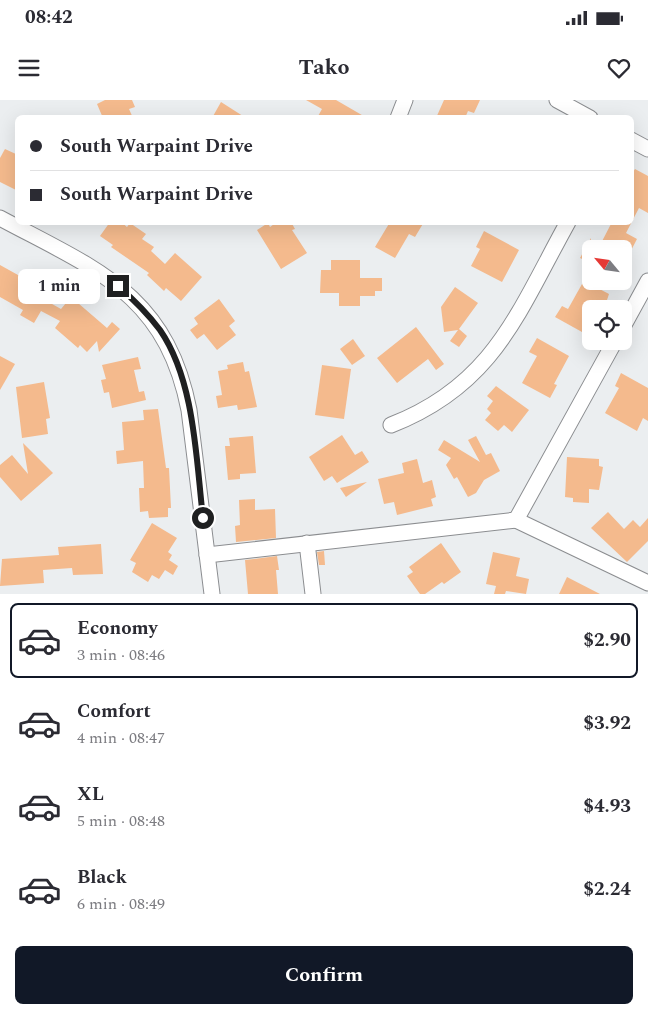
<!DOCTYPE html>
<html lang="en">
<head>
<meta charset="utf-8">
<style>
	body { margin:0; font-family:Spectral,serif; background:#f7f7f7; color:#2b2b33; height:100vh; display:flex; flex-direction:column; font-size:19px; white-space:nowrap }
	* { box-sizing:border-box; margin:0 }
	p { font-size:16px; color:#7c7c81 }
	.icon { flex:none; width:28px; height:28px; fill:none; stroke:currentColor; stroke-width:2; stroke-linecap:round; stroke-linejoin:round }
	.map { position:relative; height:494px; overflow:hidden }
	.side { display:flex; flex-direction:column; background:#fff; flex:1 }
	.side>* { flex:none }
	.top-card { position:absolute; left:15px; top:15px; width:619px; height:110px; border-radius:8px; box-shadow:0 5px 20px #0002; display:grid; align-content:center; height:110px; padding:0 15px; background:#fff }
	.needle { width:32px; rotate:299deg }
	.controls { position:absolute; left:582px; top:140px; display:grid; gap:10px }
	.controls a { display:grid; place-items:center; width:50px; height:50px; border-radius:8px; background:#fff; box-shadow:0 5px 20px #0002; font-size:25px }
	.end { position:absolute; width:22px; height:22px; margin:-11px; border:6px solid #1f2021; background:#fff; box-shadow:0 0 0 2px #fff }
	.from { border-radius:50% }
	.bubble { position:absolute; height:35px; border-radius:8px; background:#fff; box-shadow:0 5px 20px #0002; font-size:16px; font-weight:700; line-height:35px; text-align:center }
	.top-card b { display:flex; align-items:center; gap:18px; height:48px; font-size:19px }
	.top-card b+b { border-top:1px solid #e1e1e2 }
	.top-card i { width:12px; height:12px; background:#2b2b33 }
	ul { padding:9px 0 0; list-style:none }
	li { display:flex; align-items:center; gap:15px; height:75px; margin:0 10px 8px; padding:0 5px; border:2px solid transparent; border-radius:8px }
	li div { flex:1 }
	li b { display:block; font-size:19px }
	li em { font-style:normal; font-weight:700 }
	li.active { border-color:#111827 }
	li>.icon { width:45px; height:45px; stroke-width:1.5 }
	.action { display:flex; gap:10px; margin-top:auto; padding:10px 15px }
	.action a { flex:1; height:58px; border-radius:8px; background:#111827; color:#fff; font-size:20px; font-weight:700; line-height:58px; text-align:center }
	.status { display:flex; justify-content:space-between; align-items:center; height:35px; padding:0 25px; background:#fff; direction:ltr }
	.status svg { height:14px; fill:currentColor }
	header { display:flex; justify-content:space-between; align-items:center; height:65px; padding:0 15px; background:#fff; font-size:22px; font-weight:700 }
	.map>svg:first-child { display:block }
	.building { fill:#f4ba8d }
	.lines { fill:none; stroke-linecap:round; stroke-linejoin:round }
	.minor-casing { stroke:#8b8d90; stroke-width:17 }
	.minor { stroke:#fff; stroke-width:15 }
	.route { stroke:#1f2021; stroke-width:6 }
</style>
</head>
<body>
<div class="status"><b>08:42</b><svg viewBox="0 0 49 12"><path d="M0 12V9h3v3zM5 12V6h3v6zM10 12V3h3v9zM15 12V0h3v12zM26 1h20v11H26zM47 4h2v5h-2z"/></svg></div>
<header><svg class="icon" aria-label="menu" viewBox="0 0 24 24"><path d="M4 6h16M4 12h16M4 18h16"/></svg>Tako<svg class="icon" aria-label="heart" viewBox="0 0 24 24"><path d="M12 20l-8-8c-3-5 5-10 8-4 3-6 11-1 8 4z"/></svg></header>
<div class="map">
<svg width="648" height="494" viewBox="0 0 648 494">
	<rect width="100%" height="100%" fill="#ebeef0"/>
	<g class="building">
		<path d="M105,0H132L135,7L129,9L133,18H103L97,4Z"/>
		<path d="M306,0H336L367,18H317L322,9Z"/>
		<path d="M444,0H480L474,13L468,11L465,18H436Z"/>
		<path d="M221,2L246,18H212Z"/>
		<path d="M5,49L18,55V91L0,82V58Z"/>
		<path d="M635,69L648,76V113L639,108L626,133L637,139L624,164V149H598L612,122H631V75Z"/>
		<path d="M110,122H121L127,127L130,123L146,134L142,139L154,147L151,151L165,164L175,153L202,177L181,201L166,188L164,191L147,175L149,173L111,147L113,145L100,136Z"/>
		<path d="M277,122H291L295,129L292,130L307,153L281,169L257,130L268,123L270,127Z"/>
		<path d="M390,122H424L415,137L409,134L395,158L375,147Z"/>
		<path d="M484,131L519,150L502,182L471,166L480,149L476,147Z"/>
		<path d="M591,138V163L580,158Z"/>
		<path d="M331,160H360V178H382V191H375V196H360V206H339V193H320L321,170H331Z"/>
		<path d="M0,165L36,185L42,174L56,182L45,200L61,209L71,197L107,228L112,222L120,229L99,252L97,241L87,252L80,245L78,248L55,228L60,221L41,211L34,223L20,215L23,210L0,197Z"/>
		<path d="M582,184L588,187L590,184L609,194L604,209H591V237L555,217L562,206L568,209Z"/>
		<path d="M455,187L478,203L459,229L467,236L459,247L450,241L458,230L444,232L441,207Z"/>
		<path d="M219,199L235,221L229,226L236,235L217,250L204,234L197,239L190,230L198,224L194,218Z"/>
		<path d="M416,227L444,264L436,270L428,259L397,283L377,258Z"/>
		<path d="M537,238L569,256L554,284L557,285L550,298L522,283L537,256L529,252Z"/>
		<path d="M353,239L365,256L352,265L340,249Z"/>
		<path d="M0,256L15,264L0,290Z"/>
		<path d="M138,257L141,269L134,270L139,292L144,291L146,300L112,308L109,292L104,293L101,280L106,279L102,265Z"/>
		<path d="M243,262L245,272L249,271L257,307L238,310L237,305L218,308L216,296L222,295L218,271L228,269L227,265Z"/>
		<path d="M322,265L351,269L344,319L315,315Z"/>
		<path d="M621,273L648,288V321L643,318L637,331L605,313L619,288L615,286Z"/>
		<path d="M44,282L50,318L46,319L48,334L22,338L16,287Z"/>
		<path d="M496,286L529,310L512,332L504,325L498,331L485,320L491,313L487,309L493,301L487,296Z"/>
		<path d="M158,309L166,368H169L171,408H168V417L149,418L148,411L140,412L139,388H144L143,361L117,364L116,351L124,350L122,322L144,320L143,310Z"/>
		<path d="M342,335L355,355L362,351L369,362L337,383L332,376L324,381L309,357Z"/>
		<path d="M253,336L256,373L240,374V379L228,380L225,346H230L229,338Z"/>
		<path d="M476,336L486,355L491,353L500,371L484,380L476,393L468,397L457,377L454,379L446,365L451,358L438,350L444,340L480,362L468,340Z"/>
		<path d="M23,343L53,373L21,401L0,377V365L12,355L28,374Z"/>
		<path d="M567,357L599,359V366L603,367L599,390L589,389V403L573,402V398L565,397Z"/>
		<path d="M417,359L423,383L432,380L436,397L431,399L433,406L397,415L394,402L384,404L378,379L404,373L402,363Z"/>
		<path d="M367,382L346,397L340,388Z"/>
		<path d="M255,399V410L275,409L276,438L236,442L235,426L240,425L239,400Z"/>
		<path d="M608,412L624,429L633,420L640,427L648,418V441L627,462L591,428Z"/>
		<path d="M152,423L177,438L168,452L172,455L169,460L178,466L173,475L165,470L159,479L152,475L148,482L132,472L136,463L130,460Z"/>
		<path d="M441,443L461,472L444,484L442,482L425,494H420L407,476L413,472L409,467Z"/>
		<path d="M101,444L103,474L73,475L72,468L43,470L44,483L0,486L2,459L59,455L58,447Z"/>
		<path d="M324,451L325,465H319L317,452Z"/>
		<path d="M493,452L520,458L516,476L529,479L526,494L506,491L505,494H494L496,486L486,484Z"/>
		<path d="M277,456L279,470H276L278,494H248L245,460Z"/>
		<path d="M567,477L600,494H559Z"/>
	</g>
	<g class="lines">
		<defs>
			<g id="minor">
				<path d="M557,0L590,18"/>
				<path d="M398,18L405,0"/>
				<path d="M631,40L648,49"/>
				<path d="M0,118C95,169 166,193 189,310L212,494"/>
				<path d="M624,225L648,181"/>
				<path d="M615,241L516,420L648,483"/>
				<path d="M391,325C494,285 518,212 568,122"/>
				<path d="M307,443L313,494"/>
				<path d="M207,455L516,420"/>
			</g>
		</defs>
		<use href="#minor" class="minor-casing"/>
		<use href="#minor" class="minor"/>
	</g>
	<g class="lines">
		<path class="route" d="M118,186C133,199 148,214 160,230C195,281 196,359 203,418"/>
	</g>
</svg>
<div class="controls">
<a><svg class="needle" viewBox="-14 -14 28 28"><path d="M0-13l5 13h-10z" fill="#e53935"/><path d="M0 13l5-13h-10z" fill="#7c7c81"/></svg></a>
<a><svg class="icon" aria-label="locate" viewBox="0 0 24 24"><circle cx="12" cy="12" r="6"/><path d="M12 2v4M12 18v4M2 12h4M18 12h4"/></svg></a>
</div>
<i class="end from" style="left:203px;top:418px"></i>
<i class="end" style="left:118px;top:186px"></i>
<div class="bubble" style="left:18px;top:169px;width:82px">1 min</div>
<div class="top-card">
<b><i class="from"></i>South Warpaint Drive</b>
<b><i></i>South Warpaint Drive</b>
</div>
</div>
<section class="side">
<ul>
<li class="active"><svg class="icon" aria-label="car" viewBox="0 0 24 24"><path d="M5 17H2v-5l4-1 3-4h7l3 4 3 1v5h-3M9 17h6M6 11h13"/><circle cx="7" cy="17" r="2"/><circle cx="17" cy="17" r="2"/></svg><div><b>Economy</b><p>3 min · 08:46</p></div><em>$2.90</em></li>
<li><svg class="icon" aria-label="car" viewBox="0 0 24 24"><path d="M5 17H2v-5l4-1 3-4h7l3 4 3 1v5h-3M9 17h6M6 11h13"/><circle cx="7" cy="17" r="2"/><circle cx="17" cy="17" r="2"/></svg><div><b>Comfort</b><p>4 min · 08:47</p></div><em>$3.92</em></li>
<li><svg class="icon" aria-label="car" viewBox="0 0 24 24"><path d="M5 17H2v-5l4-1 3-4h7l3 4 3 1v5h-3M9 17h6M6 11h13"/><circle cx="7" cy="17" r="2"/><circle cx="17" cy="17" r="2"/></svg><div><b>XL</b><p>5 min · 08:48</p></div><em>$4.93</em></li>
<li><svg class="icon" aria-label="car" viewBox="0 0 24 24"><path d="M5 17H2v-5l4-1 3-4h7l3 4 3 1v5h-3M9 17h6M6 11h13"/><circle cx="7" cy="17" r="2"/><circle cx="17" cy="17" r="2"/></svg><div><b>Black</b><p>6 min · 08:49</p></div><em>$2.24</em></li>
</ul>
<div class="action"><a>Confirm</a></div>
</section>
</body>
</html>
